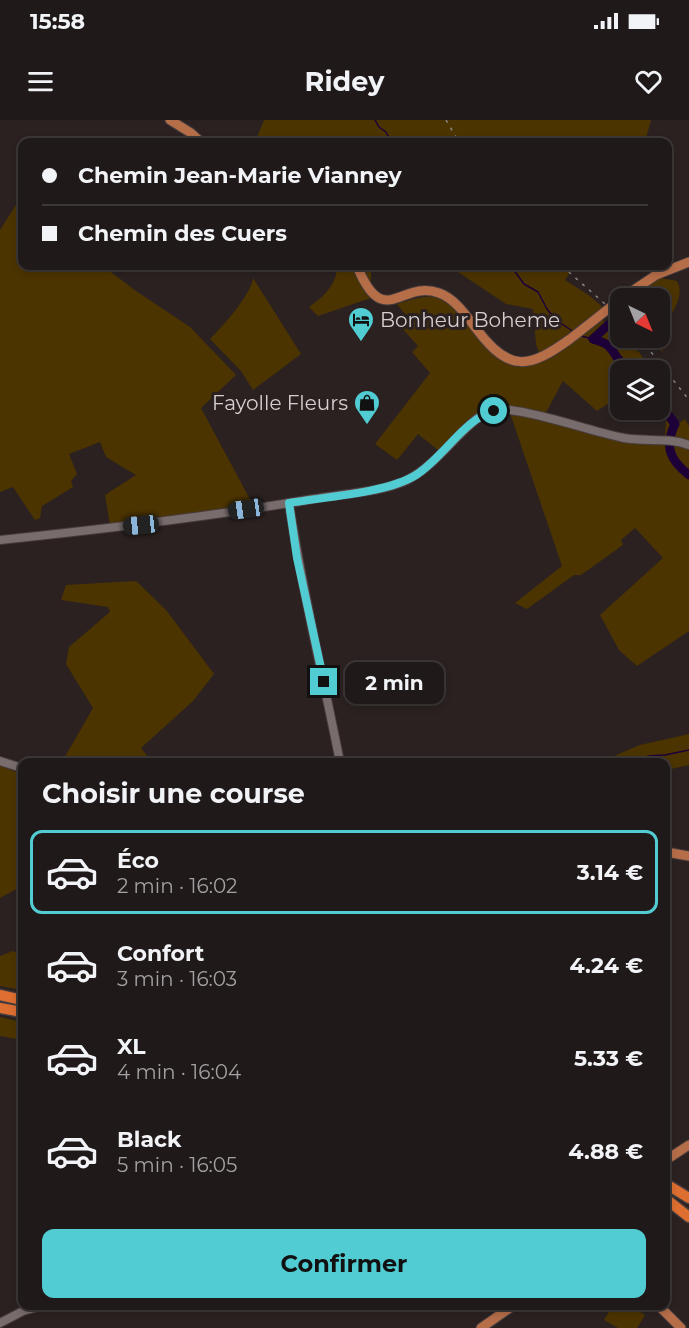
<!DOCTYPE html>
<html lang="fr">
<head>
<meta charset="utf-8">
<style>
	body { margin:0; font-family:Montserrat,sans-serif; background:#2d2626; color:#f1f3f6; height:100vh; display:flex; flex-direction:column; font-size:22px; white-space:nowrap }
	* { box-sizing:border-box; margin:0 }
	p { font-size:20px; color:#a2a0a2 }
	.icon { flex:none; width:33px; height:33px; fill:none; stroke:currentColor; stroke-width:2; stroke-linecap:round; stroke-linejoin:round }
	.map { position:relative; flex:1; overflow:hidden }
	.details { position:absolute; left:18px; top:638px; width:652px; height:552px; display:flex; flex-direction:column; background:#201919; border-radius:12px; box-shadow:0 3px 9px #0003,0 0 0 2px #3d3838 }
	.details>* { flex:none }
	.hud { position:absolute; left:18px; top:18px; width:654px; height:132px; border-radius:12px; box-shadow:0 3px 9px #0003,0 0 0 2px #3d3838; display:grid; align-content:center; height:132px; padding:0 24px; background:#201919 }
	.needle { width:39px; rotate:137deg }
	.buttons { position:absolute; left:610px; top:168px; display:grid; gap:12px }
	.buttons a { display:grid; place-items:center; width:60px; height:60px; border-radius:12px; background:#201919; box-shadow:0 3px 9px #0003,0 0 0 2px #3d3838; font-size:30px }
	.end { position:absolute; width:27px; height:27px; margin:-14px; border:8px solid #51ccd2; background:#111; box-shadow:0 0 0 3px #111 }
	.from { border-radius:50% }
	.bubble { position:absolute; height:42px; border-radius:12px; background:#201919; box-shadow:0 3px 9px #0003,0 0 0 2px #3d3838; font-size:20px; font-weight:700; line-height:42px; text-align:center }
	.car { position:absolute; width:18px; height:36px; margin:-18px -9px; border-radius:8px; box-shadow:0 0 4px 2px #0007; background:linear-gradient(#222 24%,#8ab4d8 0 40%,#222 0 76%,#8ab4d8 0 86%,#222 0) }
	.hud b { display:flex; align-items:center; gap:21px; height:57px; font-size:22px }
	.hud b+b { border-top:2px solid #3d3838 }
	.hud i { width:15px; height:15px; background:#f1f3f6 }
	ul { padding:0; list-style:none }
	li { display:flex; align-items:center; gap:18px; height:84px; margin:0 12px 9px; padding:0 12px; border:3px solid transparent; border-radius:12px }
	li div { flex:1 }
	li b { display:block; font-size:22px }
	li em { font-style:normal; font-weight:700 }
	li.current { border-color:#51ccd2 }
	li>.icon { width:54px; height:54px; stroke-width:1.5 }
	h2 { padding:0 24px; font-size:27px; line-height:72px }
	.primary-button { display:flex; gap:12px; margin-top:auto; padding:12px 24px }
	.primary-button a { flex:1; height:69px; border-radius:12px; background:#51ccd2; color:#111; font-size:24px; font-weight:700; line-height:69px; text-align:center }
	.status { display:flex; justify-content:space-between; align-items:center; height:42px; padding:0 30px; background:#201919; direction:ltr }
	.status svg { height:16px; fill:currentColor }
	header { display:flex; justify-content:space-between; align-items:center; height:78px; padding:0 24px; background:#201919; font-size:27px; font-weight:700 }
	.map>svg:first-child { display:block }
	.green { fill:#4c3400 }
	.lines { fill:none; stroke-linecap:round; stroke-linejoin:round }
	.stream { stroke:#1e0038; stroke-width:1.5 }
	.river { stroke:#1e0038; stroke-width:9 }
	.minor-casing { stroke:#463d3e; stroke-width:10 }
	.major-casing { stroke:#463d3e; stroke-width:11 }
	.highway-casing { stroke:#463d3e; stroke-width:13 }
	.minor { stroke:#796c6d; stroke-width:8 }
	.major { stroke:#b66e49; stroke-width:9 }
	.highway { stroke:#de6f31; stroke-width:10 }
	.rail { stroke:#8b8383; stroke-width:1.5; stroke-dasharray:3 6; stroke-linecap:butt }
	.route { stroke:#51ccd2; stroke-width:8 }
	.labels { text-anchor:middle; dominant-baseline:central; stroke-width:6; stroke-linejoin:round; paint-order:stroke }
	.poi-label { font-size:20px; fill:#d6cfd0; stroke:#2b2121; text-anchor:start }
</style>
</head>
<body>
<div class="status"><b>15:58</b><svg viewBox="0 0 49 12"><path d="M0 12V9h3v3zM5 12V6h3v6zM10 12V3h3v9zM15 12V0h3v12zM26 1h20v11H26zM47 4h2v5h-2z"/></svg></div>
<header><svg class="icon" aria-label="menu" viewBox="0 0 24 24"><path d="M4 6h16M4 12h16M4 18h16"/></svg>Ridey<svg class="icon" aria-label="heart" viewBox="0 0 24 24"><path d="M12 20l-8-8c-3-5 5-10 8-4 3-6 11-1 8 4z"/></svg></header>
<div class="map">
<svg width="689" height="1208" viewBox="0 0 689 1208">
	<rect width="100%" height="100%" fill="#2b2121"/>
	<g class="green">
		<path d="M264,0H651L645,22H255Z"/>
		<path d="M21,77L22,78V146H103L136,171L190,207L236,255L201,288L253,385L110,405L105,375L136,355L106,337L100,322L69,334L77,354L71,361L73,367L42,386L40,398L35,400L13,367L0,372V110Z"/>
		<path d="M336,146H371V178L318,196L309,187C321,179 340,162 336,146Z"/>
		<path d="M449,146H574L565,160L590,176L608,192L601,198L610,207L608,210L611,217L639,232L651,250H621V275L597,291L563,261L545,294C483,278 481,288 438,330L418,314L397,340L375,324L430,253L412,232L418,226L400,206L409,199L397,184C413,179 435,171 450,182C455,186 458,192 462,197C482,222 503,261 542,241L536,224L533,189L506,184Z"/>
		<path d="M253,158L301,234L253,270L241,251L210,219C222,207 251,175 253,158Z"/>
		<path d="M661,158L677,161C689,180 657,205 663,232L651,223L648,218H660V178H628Z"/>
		<path d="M660,279L674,298L676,305L685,299L689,306V511L637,546L619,530L600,495L663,438L635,408L621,420L623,425L581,455H574L527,489L515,483L562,446L509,290L623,317H665L666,298L659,290Z"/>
		<path d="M136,461L166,490L214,554L193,581L141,628L152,642H62L93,588L66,544L69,527L110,492L108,487L61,480L66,465Z"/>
		<path d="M689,614V645L666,650V642H600L640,625Z"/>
		<path d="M0,646L22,654V766L0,778Z"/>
		<path d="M13,831L22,835V870L0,866V836Z"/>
		<path d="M0,897L22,902V920L0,916Z"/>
		<path d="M613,1185H628L645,1195L637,1208H618L604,1200Z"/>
	</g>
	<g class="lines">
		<g class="stream">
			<path d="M375,0L379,7L386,12L391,22"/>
			<path d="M511,146L524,164L538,172L547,189L556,200L574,212"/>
			<path d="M581,216L593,219"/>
			<path d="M628,642L649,636L665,635L689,630"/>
		</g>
		<g class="river">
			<path d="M593,219C606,223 609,224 616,236C619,241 625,244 628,250"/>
			<path d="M593,219L608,205"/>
			<path d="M660,284L675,304C664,327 670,340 689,355"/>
		</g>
		<defs>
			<g id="minor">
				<path d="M289,383C302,470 323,556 340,642"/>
				<path d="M0,420C105,409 209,397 313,379C340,374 383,372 407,360C436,345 453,317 479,297C488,292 499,289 510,290C548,295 586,310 624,318C646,322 669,317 689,325"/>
				<path d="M0,641L22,648"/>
				<path d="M0,1203L23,1191L46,1185"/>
			</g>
			<g id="major">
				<path d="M170,0L191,13L201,22"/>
				<path d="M357,146C384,212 401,159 439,173C456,179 467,197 478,211C510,253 530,248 570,219C587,206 604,192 621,179"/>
				<path d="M622,178L656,155L689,142"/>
				<path d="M666,732L689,736"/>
				<path d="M666,1040L689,1025"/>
				<path d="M658,1185L681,1208"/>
				<path d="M481,1208L514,1185"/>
			</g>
			<g id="highway">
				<path d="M0,875L22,880"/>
				<path d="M0,888L22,892"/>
				<path d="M666,1064L689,1078"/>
				<path d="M666,1079L689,1097"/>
			</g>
		</defs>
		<use href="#minor" class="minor-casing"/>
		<use href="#major" class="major-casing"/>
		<use href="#highway" class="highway-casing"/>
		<use href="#minor" class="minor"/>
		<use href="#major" class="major"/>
		<use href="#highway" class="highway"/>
		<g class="rail">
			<path d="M446,0L459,22"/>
			<path d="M562,146L621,198"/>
			<path d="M640,218L689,280"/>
		</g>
	</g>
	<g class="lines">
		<path class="route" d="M324,562L297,438L289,383C324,377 387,373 416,355C443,338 464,299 494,291"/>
	</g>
	<defs>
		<symbol id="hotel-pin" viewBox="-11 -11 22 30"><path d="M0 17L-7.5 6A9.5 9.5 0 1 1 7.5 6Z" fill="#51ccd2" stroke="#2b2121"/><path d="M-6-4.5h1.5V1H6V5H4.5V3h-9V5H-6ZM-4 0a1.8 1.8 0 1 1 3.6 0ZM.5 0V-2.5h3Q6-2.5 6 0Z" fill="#111"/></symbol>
		<symbol id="shop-pin" viewBox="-11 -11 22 30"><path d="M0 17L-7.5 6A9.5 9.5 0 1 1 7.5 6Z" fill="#51ccd2" stroke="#2b2121"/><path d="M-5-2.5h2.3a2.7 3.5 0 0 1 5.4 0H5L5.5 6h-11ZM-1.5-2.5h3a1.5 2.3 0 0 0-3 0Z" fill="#111"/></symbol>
	</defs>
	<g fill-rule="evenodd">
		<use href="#hotel-pin" x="346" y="185" width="30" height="40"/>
		<use href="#shop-pin" x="352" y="268" width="30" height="40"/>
	</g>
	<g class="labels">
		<g class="poi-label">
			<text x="380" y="200">Bonheur Boheme</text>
			<text x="348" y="283" text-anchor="end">Fayolle Fleurs</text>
		</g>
	</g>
</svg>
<div class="buttons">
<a><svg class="needle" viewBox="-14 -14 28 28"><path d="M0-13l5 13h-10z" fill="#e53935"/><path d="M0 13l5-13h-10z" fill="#a2a0a2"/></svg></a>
<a><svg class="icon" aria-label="layers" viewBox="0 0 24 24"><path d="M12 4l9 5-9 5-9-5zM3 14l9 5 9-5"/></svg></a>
</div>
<i class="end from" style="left:494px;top:291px"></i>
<i class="end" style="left:324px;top:562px"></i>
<div class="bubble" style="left:345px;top:542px;width:99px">2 min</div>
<i class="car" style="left:246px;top:389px;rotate:262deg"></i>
<i class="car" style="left:141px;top:405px;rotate:264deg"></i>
<div class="hud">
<b><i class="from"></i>Chemin Jean-Marie Vianney</b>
<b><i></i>Chemin des Cuers</b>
</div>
<section class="details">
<h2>Choisir une course</h2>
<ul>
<li class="current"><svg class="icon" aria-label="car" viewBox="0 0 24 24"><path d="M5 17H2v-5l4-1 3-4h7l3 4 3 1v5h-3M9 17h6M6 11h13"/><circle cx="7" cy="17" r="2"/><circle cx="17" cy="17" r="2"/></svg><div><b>Éco</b><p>2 min · 16:02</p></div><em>3.14 €</em></li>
<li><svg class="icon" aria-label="car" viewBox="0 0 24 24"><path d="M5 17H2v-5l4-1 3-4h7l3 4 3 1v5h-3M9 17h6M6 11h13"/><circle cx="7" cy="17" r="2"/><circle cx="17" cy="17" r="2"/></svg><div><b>Confort</b><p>3 min · 16:03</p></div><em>4.24 €</em></li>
<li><svg class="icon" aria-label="car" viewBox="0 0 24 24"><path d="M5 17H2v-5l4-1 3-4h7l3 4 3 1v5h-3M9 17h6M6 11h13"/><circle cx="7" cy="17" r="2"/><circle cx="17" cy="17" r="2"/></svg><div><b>XL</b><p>4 min · 16:04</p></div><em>5.33 €</em></li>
<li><svg class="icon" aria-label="car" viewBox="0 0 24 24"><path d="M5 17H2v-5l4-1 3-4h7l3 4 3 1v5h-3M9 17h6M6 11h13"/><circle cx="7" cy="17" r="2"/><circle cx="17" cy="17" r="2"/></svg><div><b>Black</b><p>5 min · 16:05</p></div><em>4.88 €</em></li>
</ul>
<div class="primary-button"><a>Confirmer</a></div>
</section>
</div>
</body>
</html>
